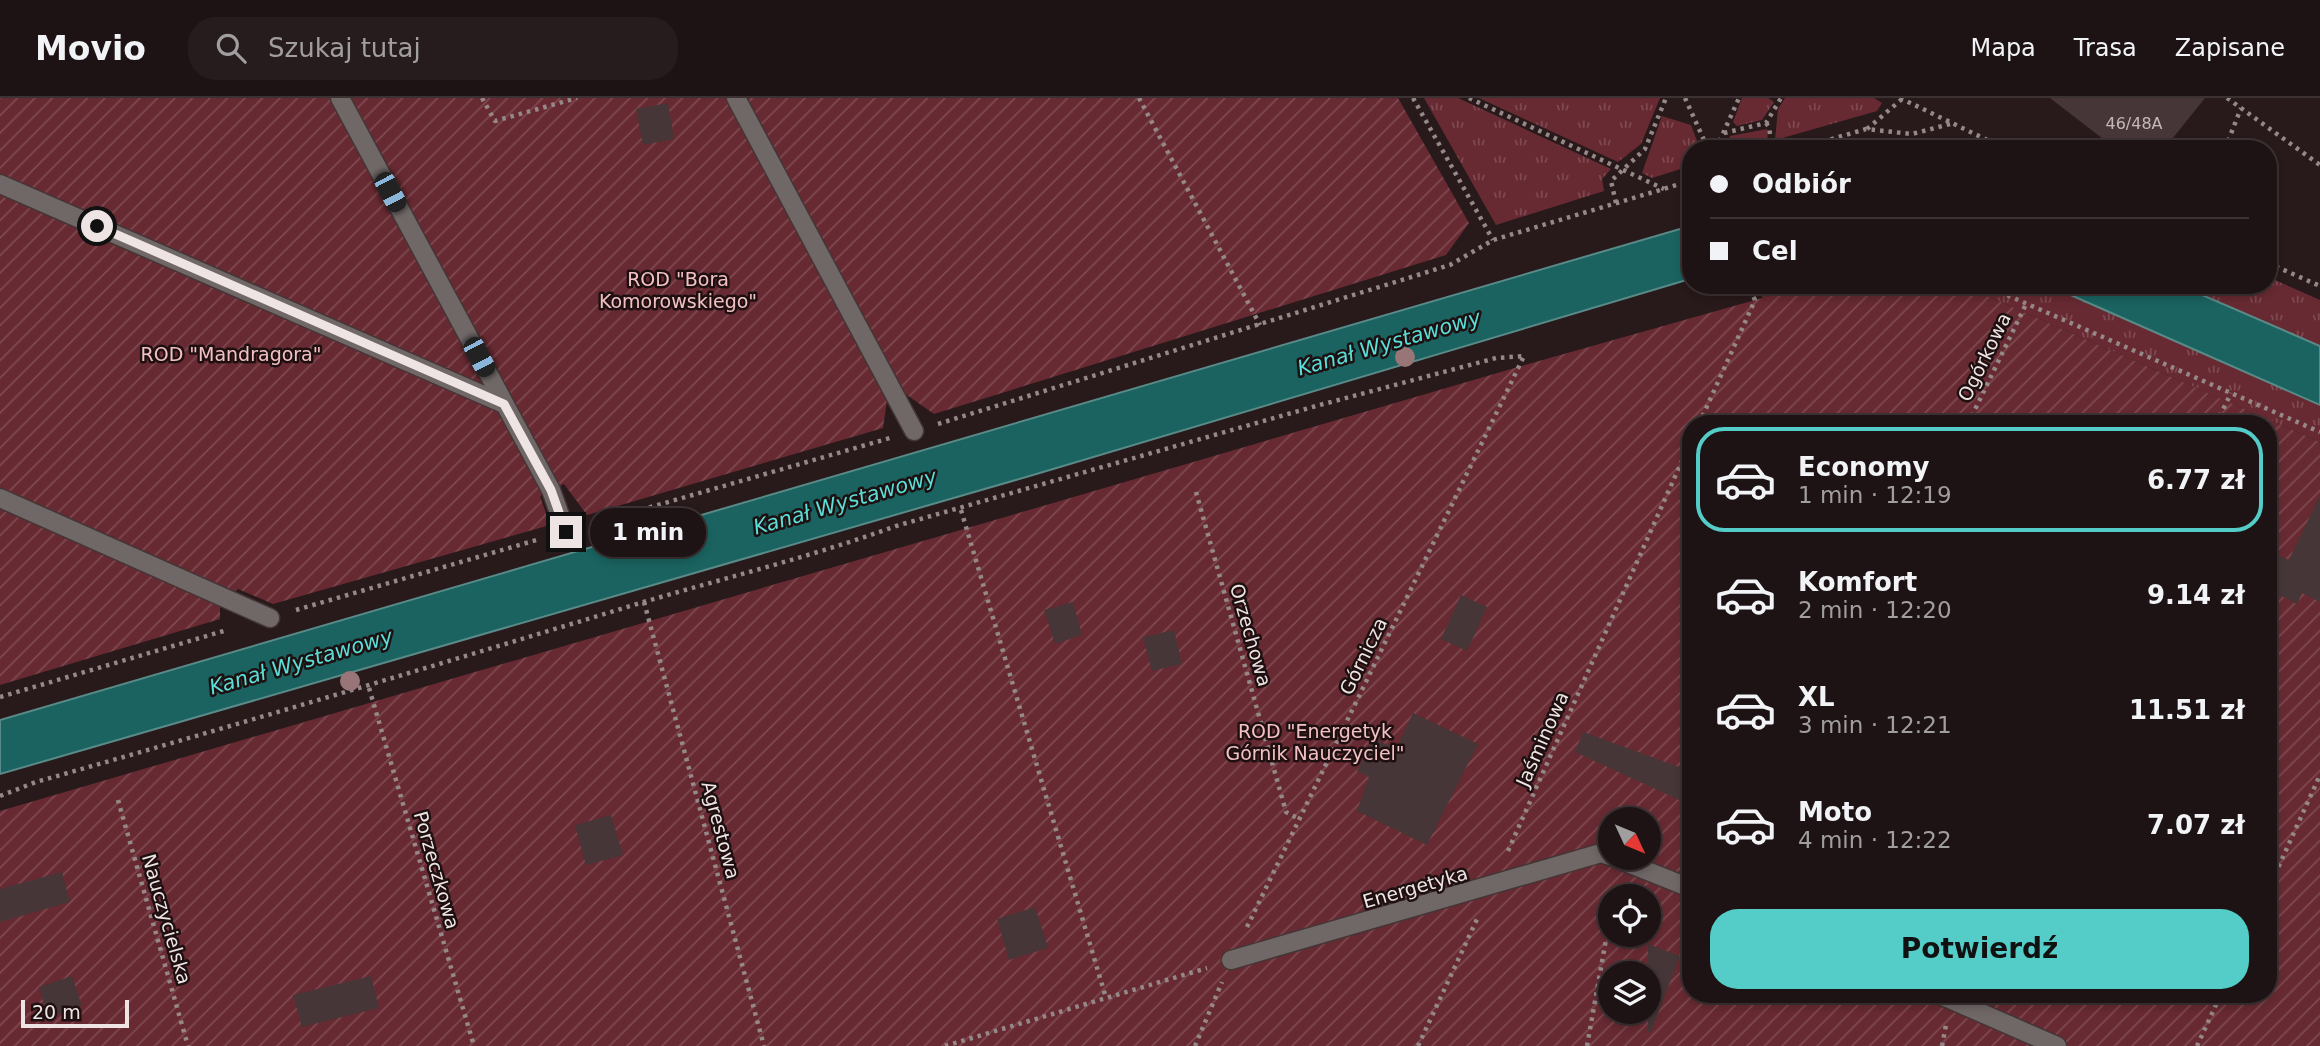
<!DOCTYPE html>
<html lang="pl">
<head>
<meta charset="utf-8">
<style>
	body { margin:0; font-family:"DejaVu Sans",sans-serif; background:#261c1d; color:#f1f3f6; height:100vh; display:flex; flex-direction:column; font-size:26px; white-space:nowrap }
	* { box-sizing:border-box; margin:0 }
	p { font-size:23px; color:#a19ea0 }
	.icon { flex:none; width:38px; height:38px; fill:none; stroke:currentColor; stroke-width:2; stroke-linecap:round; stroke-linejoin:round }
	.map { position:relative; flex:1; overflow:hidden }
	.panel { position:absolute; left:1682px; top:317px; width:595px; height:588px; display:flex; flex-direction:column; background:#1e1314; border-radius:28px; box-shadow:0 4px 10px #0003,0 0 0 2px #3c3234 }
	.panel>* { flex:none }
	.guide { position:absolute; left:1682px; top:42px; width:595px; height:154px; border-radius:28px; box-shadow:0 4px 10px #0003,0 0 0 2px #3c3234; display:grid; align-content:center; height:154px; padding:0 28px; background:#1e1314 }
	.needle { width:46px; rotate:134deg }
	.controls { position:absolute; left:1598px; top:709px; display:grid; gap:14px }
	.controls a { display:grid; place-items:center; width:63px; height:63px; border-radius:50%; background:#1e1314; box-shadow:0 4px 10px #0003,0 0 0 2px #3c3234; font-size:35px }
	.scale { position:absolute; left:21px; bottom:18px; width:108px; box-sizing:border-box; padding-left:7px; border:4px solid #efe4e4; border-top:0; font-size:19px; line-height:24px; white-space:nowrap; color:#efe4e4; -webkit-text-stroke:5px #1e1011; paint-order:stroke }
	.end { position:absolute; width:32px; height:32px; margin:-16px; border:9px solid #efe4e4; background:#111; box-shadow:0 0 0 4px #111 }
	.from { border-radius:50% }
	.bubble { position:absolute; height:49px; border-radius:24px; background:#1e1314; box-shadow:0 4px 10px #0003,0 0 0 2px #3c3234; font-size:23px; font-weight:700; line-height:49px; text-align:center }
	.car { position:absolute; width:21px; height:42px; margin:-21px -10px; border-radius:9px; box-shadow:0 0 5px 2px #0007; background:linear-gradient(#222 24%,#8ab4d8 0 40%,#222 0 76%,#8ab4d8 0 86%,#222 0) }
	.guide b { display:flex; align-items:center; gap:24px; height:66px; font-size:26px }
	.guide b+b { border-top:2px solid #3c3234 }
	.guide i { width:18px; height:18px; background:#f1f3f6 }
	ul { padding:12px 0 0; list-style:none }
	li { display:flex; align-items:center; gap:21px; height:105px; margin:0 14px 10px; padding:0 14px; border:4px solid transparent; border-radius:28px }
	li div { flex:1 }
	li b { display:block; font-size:26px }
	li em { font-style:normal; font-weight:700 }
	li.selected { border-color:#54cdc8 }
	li>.icon { width:63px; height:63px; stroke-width:1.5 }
	.action { display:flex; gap:14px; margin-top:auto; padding:14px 28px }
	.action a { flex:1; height:80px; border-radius:28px; background:#54cdc8; color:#111; font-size:28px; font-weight:700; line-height:80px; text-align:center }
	header { display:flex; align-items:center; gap:42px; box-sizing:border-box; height:98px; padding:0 35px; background:#1e1314; border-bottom:2px solid #3c3234 }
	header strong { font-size:33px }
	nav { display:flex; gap:38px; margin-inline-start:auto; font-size:24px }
	.search { width:490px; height:63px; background:#261c1d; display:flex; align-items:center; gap:18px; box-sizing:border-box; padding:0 24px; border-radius:28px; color:#a19ea0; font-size:26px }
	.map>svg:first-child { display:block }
	.grass { fill:url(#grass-tufts) }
	.garden { fill:url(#garden-furrows); fill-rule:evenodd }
	.water { fill:#1a6360; stroke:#5a8a88; stroke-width:2 }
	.building { fill:#473637 }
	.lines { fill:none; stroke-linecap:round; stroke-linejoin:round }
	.minor-casing { stroke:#443536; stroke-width:21 }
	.path { stroke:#958888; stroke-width:4.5; stroke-dasharray:3.5 5; stroke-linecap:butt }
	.minor { stroke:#706767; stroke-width:18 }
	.tree { fill:#987577 }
	.route { stroke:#efe4e4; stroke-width:9 }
	.labels { text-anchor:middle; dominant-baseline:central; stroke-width:5; stroke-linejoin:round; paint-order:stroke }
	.number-label { font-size:16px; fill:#c5b8b9 }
	.park-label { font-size:19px; fill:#f3c0c3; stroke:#1e1011 }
	.street-label { font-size:19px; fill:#efe4e4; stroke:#1e1011 }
	.water-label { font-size:21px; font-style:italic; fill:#59dfd9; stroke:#1e1011 }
</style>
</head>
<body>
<header>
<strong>Movio</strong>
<div class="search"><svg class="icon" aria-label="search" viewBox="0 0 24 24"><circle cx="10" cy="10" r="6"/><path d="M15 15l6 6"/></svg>Szukaj tutaj</div>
<nav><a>Mapa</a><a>Trasa</a><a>Zapisane</a></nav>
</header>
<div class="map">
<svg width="2320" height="948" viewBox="0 0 2320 948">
	<defs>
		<pattern id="grass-tufts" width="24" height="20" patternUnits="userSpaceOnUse" patternTransform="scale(1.75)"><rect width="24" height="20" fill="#682a32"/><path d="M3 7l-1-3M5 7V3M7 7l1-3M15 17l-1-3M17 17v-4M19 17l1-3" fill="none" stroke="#7e4950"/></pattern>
		<pattern id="garden-furrows" width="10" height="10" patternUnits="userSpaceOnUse" patternTransform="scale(1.75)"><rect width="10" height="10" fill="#682a32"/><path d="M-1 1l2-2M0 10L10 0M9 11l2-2" fill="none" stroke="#7e4950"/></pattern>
	</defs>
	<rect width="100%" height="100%" fill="#28191a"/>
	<g class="grass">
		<path d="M1424,0H1458L1611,71L1602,81L1604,93L1496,127Z"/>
		<path d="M1479,0H1660L1641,46L1618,64Z"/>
		<path d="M1742,0H1768L1774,4L1762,22L1737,28L1733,24Z"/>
		<path d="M1785,0H1874L1882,5L1877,13L1775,42L1778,11Z"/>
		<path d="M1662,18L1691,27L1700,51H1690V68L1652,80L1642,75Z"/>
		<path d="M1767,31L1768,45L1751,51H1725L1730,38Z"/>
		<path d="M1899,42L1927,43L1960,51H1846L1871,43Z"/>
		<path d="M2268,179L2320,202V344L1962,187H2268Z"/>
		<path d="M1753,187H1808L1763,200Z"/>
	</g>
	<g class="garden">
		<path d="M0,0H1398L1469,125L1446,157L934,316L904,295L887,303L883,330L587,417L564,386L540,398L550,427L273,506L238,491L220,509V521L0,587Z"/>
		<path d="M1808,187H1962L2320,344V948H0V713L1518,269ZM1690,326H2268V896H1690ZM1610,721H1648V760H1610ZM1610,798H1648V836H1610ZM1610,875H1648V914H1610Z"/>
	</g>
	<g class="water">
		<path d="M1690,128V181L1033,377L0,676V622Z"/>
		<path d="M2048,187H2179L2320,248V307Z"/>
	</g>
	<g class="building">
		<path d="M2050,0H2205L2164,51H2116Z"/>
		<path d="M668,5L674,41L643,47L636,11Z"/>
		<path d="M2320,397V504L2302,495L2297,506L2268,491V453L2289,462Z"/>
		<path d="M1461,497L1487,509L1467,553L1441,541Z"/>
		<path d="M1073,504L1082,537L1055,546L1044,512Z"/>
		<path d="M1174,532L1182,566L1152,573L1143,539Z"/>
		<path d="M1413,615L1478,646L1427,747L1357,713L1369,679L1357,673L1373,640L1396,651Z"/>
		<path d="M1583,634L1690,673V707L1575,654Z"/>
		<path d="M611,717L623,757L586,767L575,727Z"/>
		<path d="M62,774L70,804L0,824V791Z"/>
		<path d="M1035,809L1048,850L1009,862L997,821Z"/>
		<path d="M1648,846L1680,858L1651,934H1648Z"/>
		<path d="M72,878L82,908L48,919L39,889Z"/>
		<path d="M371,878L379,910L302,929L293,897Z"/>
	</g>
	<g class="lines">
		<defs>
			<g id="minor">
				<path d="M340,0L551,392L566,434"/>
				<path d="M736,0L914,333"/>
				<path d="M0,86L504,306"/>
				<path d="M0,400L270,520"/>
				<path d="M1615,760L1690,790"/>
				<path d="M1231,862L1601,755L1610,758"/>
				<path d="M1938,896L2057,948"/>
			</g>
		</defs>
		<use href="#minor" class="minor-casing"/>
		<g class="path">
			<path d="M482,0L495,23L577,0"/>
			<path d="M1139,0L1260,227"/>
			<path d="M1413,0L1493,142"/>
			<path d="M1469,0L1664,91"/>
			<path d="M1685,0L1708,51"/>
			<path d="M1900,0L2006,51"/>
			<path d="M2227,0L2320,67"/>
			<path d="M1766,25L1769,29L1772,51"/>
			<path d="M1867,31L1902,1"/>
			<path d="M1724,35L1766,25L1781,0"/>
			<path d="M1716,51L1739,0"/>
			<path d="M1798,51L1866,31L1912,36L1950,26"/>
			<path d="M2225,51L2241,10"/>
			<path d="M1616,105L1611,83L1645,51L1666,0"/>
			<path d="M2268,165L2320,188"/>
			<path d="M1984,187L2320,334"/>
			<path d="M1750,196L1776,187"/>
			<path d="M938,326L1450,167L1493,142L1690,83"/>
			<path d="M1699,326L1755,202L1748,187"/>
			<path d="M1968,326L2026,206"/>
			<path d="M2216,326L2231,295"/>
			<path d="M1196,394L1286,714L1299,721"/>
			<path d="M961,412L1106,900"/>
			<path d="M592,426L890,340"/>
			<path d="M644,504L764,948"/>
			<path d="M296,512L540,441"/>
			<path d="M369,590L474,948"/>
			<path d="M0,599L227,532"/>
			<path d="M0,698L36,684C237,627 437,567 637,506C724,480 811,459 896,428L1316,308L1496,260L1524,258"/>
			<path d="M118,702L188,948"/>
			<path d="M1508,753L1690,345"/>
			<path d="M2268,792L2320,677"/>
			<path d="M1247,829L1524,258"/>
			<path d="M945,948L1207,870"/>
			<path d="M1195,948L1222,884"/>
			<path d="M1418,948L1478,819"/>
			<path d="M1587,948L1610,819"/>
			<path d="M1942,948L1946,927"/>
			<path d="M2197,948L2221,896"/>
		</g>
		<use href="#minor" class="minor"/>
	</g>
	<g class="tree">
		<circle cx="1405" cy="259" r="10"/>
		<circle cx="350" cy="583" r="10"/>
	</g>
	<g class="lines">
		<path class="route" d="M97,128L504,306L551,392L566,434"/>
	</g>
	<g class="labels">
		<g class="number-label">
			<text x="2134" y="25">46/48A</text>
		</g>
		<g class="park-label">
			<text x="678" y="181">ROD "Bora<tspan x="678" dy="22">Komorowskiego"</tspan></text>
			<text x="231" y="256">ROD "Mandragora"</text>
			<text x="1315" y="633">ROD "Energetyk<tspan x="1315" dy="22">Górnik Nauczyciel"</tspan></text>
		</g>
		<g class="street-label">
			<text transform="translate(1984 259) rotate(-64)">Ogórkowa</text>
			<text transform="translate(1251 537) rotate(74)">Orzechowa</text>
			<text transform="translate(1363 558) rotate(-64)">Górnicza</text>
			<text transform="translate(1542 641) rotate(-66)">Jaśminowa</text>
			<text transform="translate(721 732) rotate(75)">Agrestowa</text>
			<text transform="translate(437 772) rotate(74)">Porzeczkowa</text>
			<text transform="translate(1415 789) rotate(-16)">Energetyka</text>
			<text transform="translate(167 821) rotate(74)">Nauczycielska</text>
		</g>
		<g class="water-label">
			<text transform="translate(1389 245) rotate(-16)">Kanał Wystawowy</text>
			<text transform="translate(845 404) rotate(-16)">Kanał Wystawowy</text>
			<text transform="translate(301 564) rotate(-16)">Kanał Wystawowy</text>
		</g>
	</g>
</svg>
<div class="controls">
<a><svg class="needle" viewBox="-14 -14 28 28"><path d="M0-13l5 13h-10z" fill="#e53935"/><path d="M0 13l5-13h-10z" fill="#a19ea0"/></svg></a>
<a><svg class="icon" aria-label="locate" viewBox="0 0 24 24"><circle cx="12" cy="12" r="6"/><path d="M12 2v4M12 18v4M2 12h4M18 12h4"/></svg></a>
<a><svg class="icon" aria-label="layers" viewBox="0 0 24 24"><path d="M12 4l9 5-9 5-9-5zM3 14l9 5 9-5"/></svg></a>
</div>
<div class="scale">20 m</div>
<i class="end from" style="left:97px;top:128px"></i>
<i class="end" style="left:566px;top:434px"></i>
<div class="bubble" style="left:590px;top:410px;width:116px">1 min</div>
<i class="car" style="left:390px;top:94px;rotate:152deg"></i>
<i class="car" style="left:479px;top:259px;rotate:152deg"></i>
<div class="guide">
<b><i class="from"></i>Odbiór</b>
<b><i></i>Cel</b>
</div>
<section class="panel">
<ul>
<li class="selected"><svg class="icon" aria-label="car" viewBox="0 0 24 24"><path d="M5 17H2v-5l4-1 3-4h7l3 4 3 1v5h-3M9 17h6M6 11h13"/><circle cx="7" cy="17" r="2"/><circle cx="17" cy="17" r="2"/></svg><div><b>Economy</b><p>1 min · 12:19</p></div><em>6.77 zł</em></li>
<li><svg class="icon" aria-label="car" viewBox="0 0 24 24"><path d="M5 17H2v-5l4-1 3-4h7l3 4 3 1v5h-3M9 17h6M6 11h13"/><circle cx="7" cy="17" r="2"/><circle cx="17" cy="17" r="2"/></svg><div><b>Komfort</b><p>2 min · 12:20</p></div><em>9.14 zł</em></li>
<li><svg class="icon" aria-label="car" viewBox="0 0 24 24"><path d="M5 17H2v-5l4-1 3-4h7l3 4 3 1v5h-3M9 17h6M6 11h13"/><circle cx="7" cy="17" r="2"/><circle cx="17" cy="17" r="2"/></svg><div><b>XL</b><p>3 min · 12:21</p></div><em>11.51 zł</em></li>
<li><svg class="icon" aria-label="car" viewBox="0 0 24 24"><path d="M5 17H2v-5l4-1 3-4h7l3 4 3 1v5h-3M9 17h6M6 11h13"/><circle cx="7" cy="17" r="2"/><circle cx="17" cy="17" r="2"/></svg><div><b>Moto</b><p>4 min · 12:22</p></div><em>7.07 zł</em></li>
</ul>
<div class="action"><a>Potwierdź</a></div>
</section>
</div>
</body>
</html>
